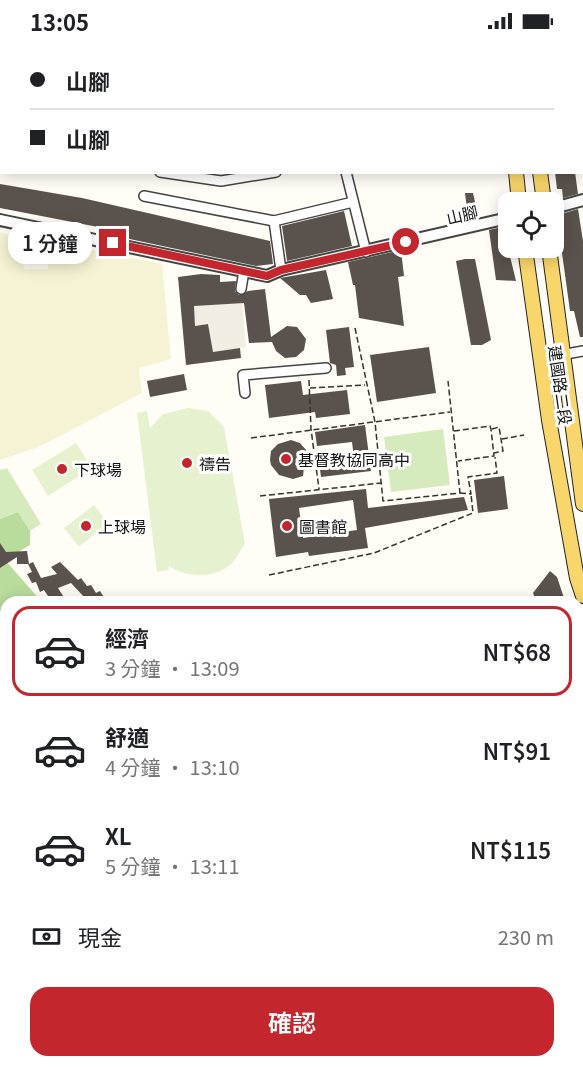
<!DOCTYPE html>
<html lang="zh-TW">
<head>
<meta charset="utf-8">
<style>
	body { margin:0; font-family:Georgia,"Noto Sans TC",serif; background:#f2f2f2; color:#202124; height:100vh; display:flex; flex-direction:column; font-size:22px; white-space:nowrap }
	* { box-sizing:border-box; margin:0 }
	p { font-size:20px; color:#757577 }
	.icon { flex:none; width:33px; height:33px; fill:none; stroke:currentColor; stroke-width:2; stroke-linecap:round; stroke-linejoin:round }
	.map { position:relative; flex:1; overflow:hidden }
	.drawer { position:absolute; left:0px; top:554px; width:584px; height:472px; display:flex; flex-direction:column; background:#fff; border-radius:18px 18px 0 0; box-shadow:0 3px 15px #0003 }
	.drawer>* { flex:none }
	.banner { position:absolute; left:0px; top:0px; width:584px; height:132px; box-shadow:0 3px 15px #0003; display:grid; align-content:center; height:132px; padding:0 30px; background:#fff }
	.tools { position:absolute; left:498px; top:150px; display:grid; gap:12px }
	.tools a { display:grid; place-items:center; width:66px; height:66px; border-radius:12px; background:#fff; box-shadow:0 3px 15px #0003; font-size:30px }
	.end { position:absolute; width:27px; height:27px; margin:-14px; border:8px solid #c4262e; background:#fff; box-shadow:0 0 0 3px #fff }
	.from { border-radius:50% }
	.bubble { position:absolute; height:42px; border-radius:18px; background:#fff; box-shadow:0 3px 15px #0003; font-size:20px; font-weight:600; line-height:42px; text-align:center }
	.banner b { display:flex; align-items:center; gap:21px; height:57px; font-size:22px }
	.banner b+b { border-top:2px solid #e0e0e0 }
	.banner i { width:15px; height:15px; background:#202124 }
	ul { padding:10px 0 0; list-style:none }
	li { display:flex; align-items:center; gap:18px; height:90px; margin:0 12px 9px; padding:0 18px; border:3px solid transparent; border-radius:18px }
	li div { flex:1 }
	li b { display:block; font-size:22px }
	li em { font-style:normal; font-weight:600 }
	li.active { border-color:#c4262e }
	li>.icon { width:54px; height:54px; stroke-width:1.5 }
	.pay { display:flex; align-items:center; gap:15px; height:66px; padding:0 30px; font-size:22px }
	.pay p { margin-inline-start:auto }
	.button { display:flex; gap:12px; margin-top:auto; padding:12px 30px }
	.button a { flex:1; height:69px; border-radius:18px; background:#c4262e; color:#fff; font-size:24px; font-weight:600; line-height:69px; text-align:center }
	.status { display:flex; justify-content:space-between; align-items:center; height:42px; padding:0 30px; background:#fff; direction:ltr }
	.status svg { height:16px; fill:currentColor }
	.map>svg:first-child { display:block }
	.farmland { fill:#f6f3d4 }
	.green { fill:#d5ebbd }
	.forest { fill:#b9dc9c }
	.pitch { fill:#e6f2cf }
	.plaza { fill:#f1ede2 }
	.lines { fill:none; stroke-linecap:round; stroke-linejoin:round }
	.stream { stroke:#3f96cf; stroke-width:2 }
	.building { fill:#5a524d; fill-rule:evenodd }
	.service-casing { stroke:#444; stroke-width:8 }
	.minor-casing { stroke:#444; stroke-width:12 }
	.tertiary-casing { stroke:#444; stroke-width:14 }
	.primary-casing { stroke:#222; stroke-width:16 }
	.path { stroke:#333; stroke-width:1.5; stroke-dasharray:6 3; stroke-linecap:butt }
	.service { stroke:#fff; stroke-width:4.5 }
	.minor { stroke:#fff; stroke-width:9 }
	.tertiary { stroke:#fff; stroke-width:10 }
	.primary { stroke:#f9d66b; stroke-width:14 }
	.rail { stroke:#c4262e; stroke-width:2 }
	.route { stroke:#c4262e; stroke-width:8 }
	.poi-dot { fill:#c4262e; stroke:#fff; stroke-width:2 }
	.labels { text-anchor:middle; dominant-baseline:central; stroke-width:6; stroke-linejoin:round; paint-order:stroke }
	.street-label { font-size:16px; fill:#111; stroke:#fff }
	.poi-label { font-size:16px; fill:#111; stroke:#fff; text-anchor:start }
</style>
</head>
<body>
<div class="status"><b>13:05</b><svg viewBox="0 0 49 12"><path d="M0 12V9h3v3zM5 12V6h3v6zM10 12V3h3v9zM15 12V0h3v12zM26 1h20v11H26zM47 4h2v5h-2z"/></svg></div>
<div class="map">
<svg width="583" height="1025" viewBox="0 0 583 1025">
	<rect width="100%" height="100%" fill="#fffdf5"/>
	<g class="farmland">
		<path d="M0,190L11,193L25,227H48V199L162,222L171,317L139,326L142,351L41,404L0,418Z"/>
		<path d="M578,692L583,710V976L578,978Z"/>
		<path d="M6,861V1017L0,1018V864Z"/>
		<path d="M26,1020L169,1022L175,1025H0Z"/>
		<path d="M283,1020H419L400,1025H285Z"/>
	</g>
	<g class="green">
		<path d="M443,387L450,443L391,450L384,395Z"/>
		<path d="M7,426L41,482L30,489L18,470L0,477V428Z"/>
	</g>
	<path class="forest" d="M18,470L30,489V503L5,518L41,559L6,560V609L0,611V477Z"/>
	<g class="pitch">
		<path d="M188,366L208,369L224,385L245,502C240,508 237,516 231,522C214,537 186,536 169,524V528L157,530L137,371L147,369L150,386L163,372Z"/>
		<path d="M76,401L92,426L48,454L32,428Z"/>
		<path d="M94,463L108,481L79,505L64,486Z"/>
	</g>
	<path class="plaza" d="M242,257L246,305L213,310L208,282L195,284L193,261Z"/>
	<g class="lines">
		<g class="stream">
			<path d="M578,649L583,647"/>
			<path d="M0,843L6,839"/>
		</g>
	</g>
	<g class="building">
		<path d="M555,130H575L578,152L563,156L562,147H557Z"/>
		<path d="M0,142L82,156L270,199L273,222L256,224L125,196L124,190L0,166Z"/>
		<path d="M465,151H473L478,173L468,175Z"/>
		<path d="M578,167L583,199V295H580L574,269H570L558,182H555L554,174Z"/>
		<path d="M344,169L352,204L287,219L282,184Z"/>
		<path d="M506,184L508,206L516,239L496,238L489,188Z"/>
		<path d="M401,208L404,234L398,235L404,284L359,276L355,243H353L348,220Z"/>
		<path d="M465,217H475L491,298L482,303H471L456,219Z"/>
		<path d="M326,228L333,257L311,261L306,253H300L280,236Z"/>
		<path d="M201,232L220,233V240L236,239L235,249L239,253L248,249L265,247L271,295L287,284L297,285L306,297L304,308L296,315L285,316L276,309L272,300L249,301L244,261L194,264L195,284L208,282L213,310L240,306L241,316L186,323L178,235Z"/>
		<path d="M349,285L354,325L345,326L346,333L337,334L336,323L330,321L326,288Z"/>
		<path d="M429,305L436,351L377,360L370,313Z"/>
		<path d="M184,332L187,348L150,355L147,339Z"/>
		<path d="M301,339L303,353L347,348L350,372L316,376L315,370L269,376L265,343Z"/>
		<path d="M365,383L371,429L321,435L319,420L354,416L352,400L317,404L315,390Z"/>
		<path d="M291,398L300,401L306,408L303,434L293,437L279,433L271,423L270,418L271,409L278,402Z"/>
		<path d="M504,434L508,467L478,471L474,438Z"/>
		<path d="M366,447L368,466L464,455L468,468L365,486L368,506L309,514L308,510L276,515L269,457ZM353,458L357,488L303,496L299,466Z"/>
		<path d="M0,501L6,510L27,509L29,522L33,520L41,536L57,532L51,525L60,520L78,538L81,536L87,544L91,543L96,551L100,549L107,560H92L88,555L85,556L71,541L58,546L65,557L58,560L55,554L50,557L44,548L40,550L36,540L32,541L27,532L32,530L28,522H17V515L0,526Z"/>
		<path d="M550,529L557,535L564,556L561,560L535,556L533,551Z"/>
	</g>
	<g class="lines">
		<defs>
			<g id="service">
				<path d="M578,644L583,642"/>
				<path d="M578,663L583,661"/>
				<path d="M0,838L6,834"/>
				<path d="M0,861L6,857"/>
				<path d="M578,984L583,983"/>
				<path d="M434,1025L452,1020"/>
			</g>
			<g id="minor">
				<path d="M119,0L120,2"/>
				<path d="M239,0L240,2"/>
				<path d="M162,2L164,0"/>
				<path d="M270,2L272,0"/>
				<path d="M348,2V0"/>
				<path d="M160,130L221,139L276,130"/>
				<path d="M346,130L366,210"/>
				<path d="M144,154L274,179L353,160"/>
				<path d="M274,179L281,228"/>
				<path d="M241,247L244,229"/>
				<path d="M561,313L583,309"/>
				<path d="M245,351L243,333L326,326"/>
			</g>
			<g id="tertiary">
				<path d="M554,166L583,158"/>
				<path d="M0,178L267,234L281,228L508,176"/>
			</g>
			<g id="primary">
				<path d="M501,0V2"/>
				<path d="M523,0V2"/>
				<path d="M516,130L519,160"/>
				<path d="M540,130L544,160"/>
				<path d="M525,206L549,378L577,536L583,554"/>
				<path d="M549,206L583,462"/>
			</g>
		</defs>
		<use href="#service" class="service-casing"/>
		<use href="#minor" class="minor-casing"/>
		<use href="#tertiary" class="tertiary-casing"/>
		<use href="#primary" class="primary-casing"/>
		<g class="path">
			<path d="M355,286L375,380L383,459L460,451L448,339"/>
			<path d="M309,338L311,387L319,447"/>
			<path d="M310,346L365,343"/>
			<path d="M492,387L499,385L503,409L494,411"/>
			<path d="M454,389L490,384L491,387L494,414L458,419"/>
			<path d="M251,396L450,370"/>
			<path d="M502,397L524,393"/>
			<path d="M460,451L471,452L468,435L497,431L495,415"/>
			<path d="M260,454L381,441"/>
			<path d="M269,533L374,511L473,471L471,452"/>
		</g>
		<use href="#service" class="service"/>
		<use href="#minor" class="minor"/>
		<use href="#tertiary" class="tertiary"/>
		<use href="#primary" class="primary"/>
		<g class="rail">
			<path d="M0,680L6,690"/>
			<path d="M194,1020L197,1025"/>
		</g>
	</g>
	<g class="lines">
		<path class="route" d="M113,201L267,234L281,228L406,200"/>
	</g>
	<g class="poi-dot">
		<circle cx="286" cy="417" r="6"/>
		<circle cx="187" cy="421" r="6"/>
		<circle cx="62" cy="427" r="6"/>
		<circle cx="86" cy="484" r="6"/>
		<circle cx="287" cy="484" r="6"/>
	</g>
	<g class="labels">
		<g class="street-label">
			<text transform="translate(462 172) rotate(-13)">山腳</text>
			<text transform="translate(561 343) rotate(82)">建國路二段</text>
		</g>
		<g class="poi-label">
			<text x="298" y="417">基督教協同高中</text>
			<text x="199" y="421">禱告</text>
			<text x="74" y="427">下球場</text>
			<text x="98" y="484">上球場</text>
			<text x="299" y="484">圖書館</text>
		</g>
	</g>
</svg>
<div class="tools">
<a><svg class="icon" aria-label="locate" viewBox="0 0 24 24"><circle cx="12" cy="12" r="6"/><path d="M12 2v4M12 18v4M2 12h4M18 12h4"/></svg></a>
</div>
<i class="end from" style="left:406px;top:200px"></i>
<i class="end" style="left:113px;top:201px"></i>
<div class="bubble" style="left:8px;top:180px;width:84px">1 分鐘</div>
<div class="banner">
<b><i class="from"></i>山腳</b>
<b><i></i>山腳</b>
</div>
<section class="drawer">
<ul>
<li class="active"><svg class="icon" aria-label="car" viewBox="0 0 24 24"><path d="M5 17H2v-5l4-1 3-4h7l3 4 3 1v5h-3M9 17h6M6 11h13"/><circle cx="7" cy="17" r="2"/><circle cx="17" cy="17" r="2"/></svg><div><b>經濟</b><p>3 分鐘 · 13:09</p></div><em>NT$68</em></li>
<li><svg class="icon" aria-label="car" viewBox="0 0 24 24"><path d="M5 17H2v-5l4-1 3-4h7l3 4 3 1v5h-3M9 17h6M6 11h13"/><circle cx="7" cy="17" r="2"/><circle cx="17" cy="17" r="2"/></svg><div><b>舒適</b><p>4 分鐘 · 13:10</p></div><em>NT$91</em></li>
<li><svg class="icon" aria-label="car" viewBox="0 0 24 24"><path d="M5 17H2v-5l4-1 3-4h7l3 4 3 1v5h-3M9 17h6M6 11h13"/><circle cx="7" cy="17" r="2"/><circle cx="17" cy="17" r="2"/></svg><div><b>XL</b><p>5 分鐘 · 13:11</p></div><em>NT$115</em></li>
</ul>
<div class="pay"><svg class="icon" aria-label="cash" viewBox="0 0 24 24"><path d="M3 7h18v10H3z"/><circle cx="12" cy="12" r="2"/></svg>現金<p>230 m</p></div>
<div class="button"><a>確認</a></div>
</section>
</div>
</body>
</html>
